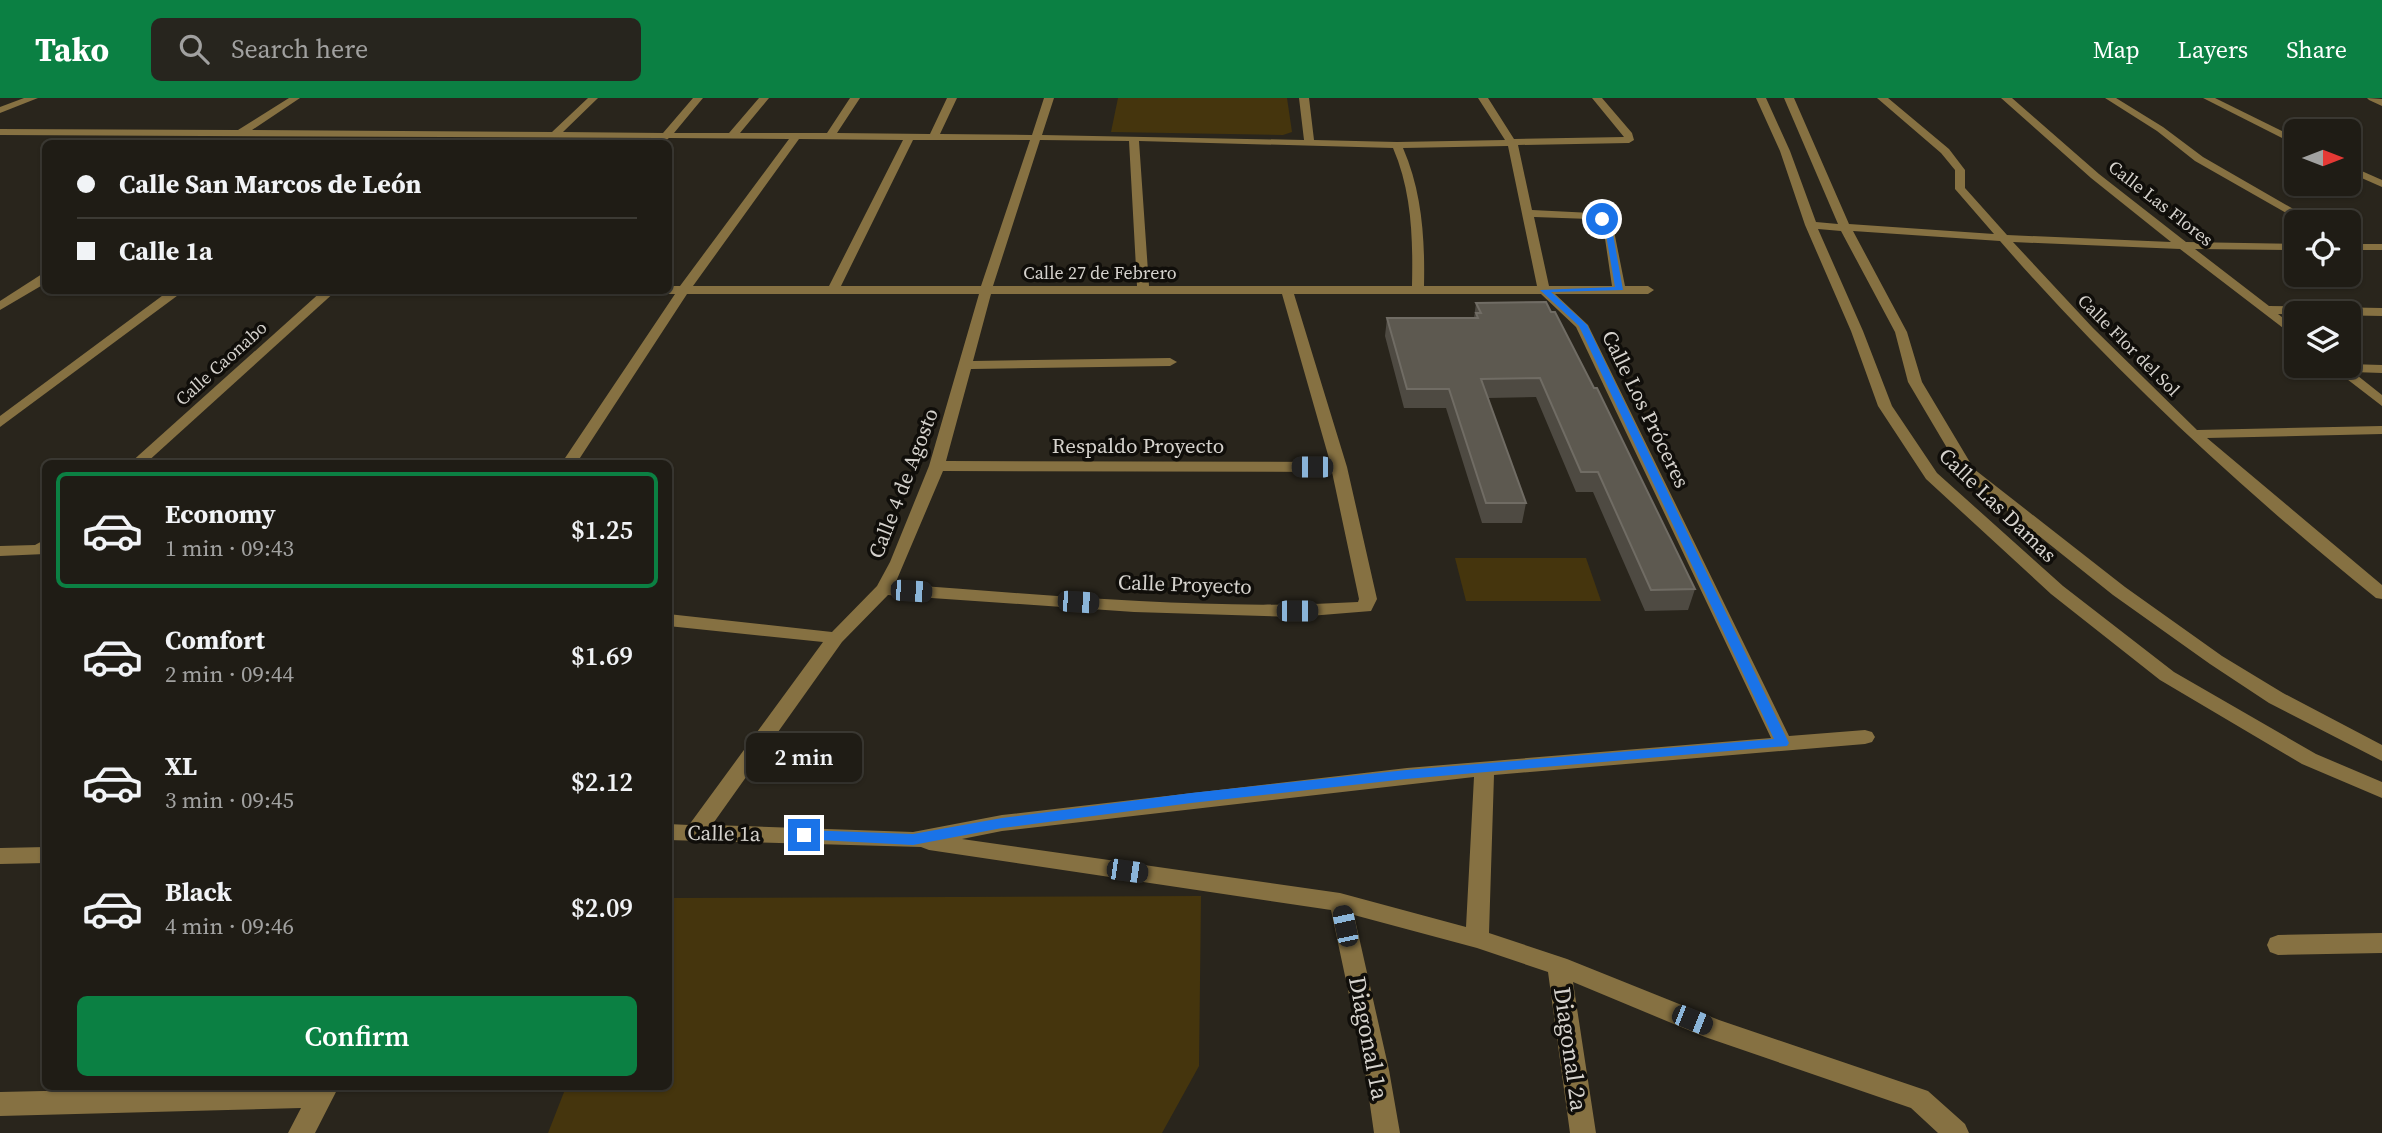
<!DOCTYPE html>
<html lang="en">
<head>
<meta charset="utf-8">
<style>
	body { margin:0; font-family:"Source Serif 4",serif; background:#27251e; color:#f1f3f6; height:100vh; display:flex; flex-direction:column; font-size:26px; white-space:nowrap }
	* { box-sizing:border-box; margin:0 }
	p { font-size:23px; color:#a1a1a0 }
	.icon { flex:none; width:38px; height:38px; fill:none; stroke:currentColor; stroke-width:2; stroke-linecap:round; stroke-linejoin:round }
	.map { position:relative; flex:1; overflow:hidden }
	.panel { position:absolute; left:42px; top:362px; width:630px; height:630px; display:flex; flex-direction:column; background:#1f1c15; border-radius:10px; box-shadow:0 2px 5px #0004,0 0 0 2px #3c3a34 }
	.panel>* { flex:none }
	.top-card { position:absolute; left:42px; top:42px; width:630px; height:154px; border-radius:10px; box-shadow:0 2px 5px #0004,0 0 0 2px #3c3a34; display:grid; align-content:center; height:154px; padding:0 35px; background:#1f1c15 }
	.needle { width:46px; rotate:90deg }
	.controls { position:absolute; left:2284px; top:21px; display:grid; gap:14px }
	.controls a { display:grid; place-items:center; width:77px; height:77px; border-radius:10px; background:#1f1c15; box-shadow:0 2px 5px #0004,0 0 0 2px #3c3a34; font-size:35px }
	.end { position:absolute; width:32px; height:32px; margin:-16px; border:9px solid #1a73e8; background:#fff; box-shadow:0 0 0 4px #fff }
	.from { border-radius:50% }
	.bubble { position:absolute; height:49px; border-radius:10px; background:#1f1c15; box-shadow:0 2px 5px #0004,0 0 0 2px #3c3a34; font-size:23px; font-weight:600; line-height:49px; text-align:center }
	.car { position:absolute; width:21px; height:42px; margin:-21px -10px; border-radius:9px; box-shadow:0 0 5px 2px #0007; background:linear-gradient(#222 24%,#8ab4d8 0 40%,#222 0 76%,#8ab4d8 0 86%,#222 0) }
	.top-card b { display:flex; align-items:center; gap:24px; height:66px; font-size:26px }
	.top-card b+b { border-top:2px solid #3c3a34 }
	.top-card i { width:18px; height:18px; background:#f1f3f6 }
	ul { padding:12px 0 0; list-style:none }
	li { display:flex; align-items:center; gap:21px; height:116px; margin:0 14px 10px; padding:0 21px; border:4px solid transparent; border-radius:10px }
	li div { flex:1 }
	li b { display:block; font-size:26px }
	li em { font-style:normal; font-weight:600 }
	li.on { border-color:#0b8043 }
	li>.icon { width:63px; height:63px; stroke-width:1.5 }
	.action { display:flex; gap:14px; margin-top:auto; padding:14px 35px }
	.action a { flex:1; height:80px; border-radius:10px; background:#0b8043; color:#fff; font-size:28px; font-weight:600; line-height:80px; text-align:center }
	header { display:flex; align-items:center; gap:42px; box-sizing:border-box; height:98px; padding:0 35px; background:#0b8043; color:#fff }
	header strong { font-size:33px }
	nav { display:flex; gap:38px; margin-inline-start:auto; font-size:24px }
	.search { width:490px; height:63px; background:#27251e; display:flex; align-items:center; gap:18px; box-sizing:border-box; padding:0 24px; border-radius:10px; color:#a1a1a0; font-size:26px }
	.map>svg:first-child { display:block }
	.green { fill:#45350d }
	.lines { fill:none; stroke-linecap:round; stroke-linejoin:round }
	.minor { fill:#867142; fill-rule:evenodd }
	.wall { fill:#4e4a42 }
	.building { fill:#5d5950; stroke:#706c64; stroke-width:2 }
	.route { fill:#1a73e8 }
	.labels { text-anchor:middle; dominant-baseline:central; stroke-width:7; stroke-linejoin:round; paint-order:stroke }
	.far-street-label { font-size:18px; fill:#d5d2cd; stroke:#100e0a }
	.street-label { font-size:21px; fill:#d5d2cd; stroke:#100e0a }
	.near-street-label { font-size:24px; fill:#d5d2cd; stroke:#100e0a }
</style>
</head>
<body>
<header>
<strong>Tako</strong>
<div class="search"><svg class="icon" aria-label="search" viewBox="0 0 24 24"><circle cx="10" cy="10" r="6"/><path d="M15 15l6 6"/></svg>Search here</div>
<nav><a>Map</a><a>Layers</a><a>Share</a></nav>
</header>
<div class="map">
<svg width="2382" height="1035" viewBox="0 0 2382 1035">
	<rect width="100%" height="100%" fill="#29251c"/>
	<g class="green">
		<path d="M1118,0H1287L1292,34L1283,37L1111,34Z"/>
		<path d="M1455,460H1586L1601,503H1466Z"/>
		<path d="M1201,798L1199,968L1162,1035H548L566,989H668L669,800Z"/>
	</g>
	<g class="lines">
		<g class="minor">
			<path d="M24,0H38L0,15V9Z"/>
			<path d="M289,0H300L252,32L552,34L588,0H598L563,34L663,35L693,0H703L674,35H729L759,0H769L740,35H827L850,0H860L837,35L930,36L947,0H957L940,36L1032,37L1044,0H1054L1042,37L1304,42L1299,0H1309L1314,42L1397,44L1505,42L1478,0H1488L1514,41L1624,39L1592,0H1602L1632,35L1634,42L1629,45L1518,47L1532,112L1592,115L1612,123L1625,188H1648L1654,192L1648,196H1555L1588,227L1789,638L1865,632L1872,634L1875,639L1872,644L1865,646L1494,677L1489,835L1567,861L1719,922L1928,993L1965,1026L1969,1035H1938L1911,1010L1705,939L1573,884L1596,1035H1570L1548,874L1477,850L1354,817L1389,972L1400,1035H1374L1365,972L1331,812L929,752L921,749L668,742V726L689,727L823,544L668,528V516L832,534L877,488L890,464L929,368L979,196H687L576,366H561L675,196H551L545,192H668V188H680L789,41L669,40L662,45L658,40L0,37V31L238,32ZM799,41L903,42L829,188H693ZM913,42H1030L981,188H841ZM1040,42L1129,43L1137,188H993ZM1139,43L1393,50C1412,94 1413,141 1412,188H1149ZM1508,48L1537,188H1424C1425,140 1422,94 1403,50ZM1534,119L1590,121L1603,127L1612,188H1549ZM991,196H1282L1330,364L946,363L971,271L1170,268L1177,264L1170,260L973,263ZM1294,196H1541L1576,229L1771,640L1407,670L1002,717L913,734L712,727L842,544L888,497L1134,514L1297,519L1371,513L1377,501L1347,369ZM943,373L1332,374L1359,501L1358,504C1204,513 1049,497 895,486ZM1474,679L1466,829L1340,795L962,741L1002,733Z"/>
			<path d="M1756,0H1766L1790,53L1816,124L1838,126L1784,0H1794L1849,126L1994,136L1955,91V72L1941,55L1877,0H1888L1949,51L1965,72V90L2007,137L2171,144L2091,80L2001,0H2012L2099,76L2186,144L2296,146V152L2195,151L2269,208L2382,210V218L2278,216L2296,230V240L2180,151L2013,144L2093,230L2197,332L2382,328V336L2207,340L2382,487V501L2376,500C2241,391 2114,274 2000,143L1853,133L1907,234L1922,284L1974,371L2125,489L2222,558L2283,595L2382,647V663L2269,605L2210,566L2113,497L1963,377L1908,284L1895,234L1841,133L1818,131L1863,233L1892,308L1937,375L2063,488L2174,574L2316,656L2382,684V700L2302,666L2160,582L2051,496L1926,381L1878,308L1851,233L1805,127L1780,53Z"/>
			<path d="M2105,0H2116L2163,29L2203,59L2316,124H2302L2195,63L2157,33Z"/>
			<path d="M2203,0H2215L2296,40V47Z"/>
			<path d="M2367,0L2382,1V8L2369,2Z"/>
			<path d="M2348,67L2382,82V89L2348,74Z"/>
			<rect x="2348" y="146" width="34" height="6"/>
			<path d="M42,176H46V185L0,212V203Z"/>
			<path d="M170,192H185L0,329V318Z"/>
			<path d="M323,192H337L145,366H129Z"/>
			<path d="M2348,266L2382,267V275L2353,274L2382,297V308L2330,268Z"/>
			<path d="M46,441L45,456L0,458V448L35,447Z"/>
			<path d="M46,749V765L0,766V750Z"/>
			<path d="M2382,835V855L2278,857L2270,854L2267,847L2270,840L2278,837Z"/>
			<path d="M222,989H335L337,992L315,1035H288L301,1010L0,1018V994Z"/>
		</g>
	</g>
	<path class="wall" d="M1546,204L1695,491L1688,512L1645,513L1593,394H1576L1536,299L1488,300L1526,405L1522,425H1482L1446,310H1404L1385,238L1387,220H1474L1476,205Z"/>
	<path class="building" d="M1546,204L1551,214H1555L1594,290H1597L1695,491L1651,492L1598,374H1581L1540,280L1481,281L1526,405H1486L1449,291H1407L1387,220H1478L1476,215H1481L1476,205Z"/>
	<path class="route" d="M1602,118L1611,125L1623,192L1551,194L1587,227L1789,645L1787,648L1406,681L1191,705L1002,730L913,747L800,741V734L804,732L913,736L1002,720L1191,695L1406,672L1774,641L1579,228L1540,192L1615,189L1604,125L1599,121Z"/>
	<g class="labels">
		<g class="far-street-label">
			<text transform="translate(2161 105) rotate(38)">Calle Las Flores</text>
			<text x="1100" y="174">Calle 27 de Febrero</text>
			<text transform="translate(2129 247) rotate(45)">Calle Flor del Sol</text>
			<text transform="translate(221 265) rotate(-42)">Calle Caonabo</text>
		</g>
		<g class="street-label">
			<text transform="translate(1646 311) rotate(64)">Calle Los Próceres</text>
			<text x="1138" y="347">Respaldo Proyecto</text>
			<text transform="translate(903 385) rotate(-69)">Calle 4 de Agosto</text>
			<text transform="translate(1998 407) rotate(44)">Calle Las Damas</text>
			<text transform="translate(1185 486) rotate(2)">Calle Proyecto</text>
			<text transform="translate(724 735) rotate(1)">Calle 1a</text>
		</g>
		<g class="near-street-label">
			<text transform="translate(1369 940) rotate(79)">Diagonal 1a</text>
			<text transform="translate(1571 951) rotate(82)">Diagonal 2a</text>
		</g>
	</g>
</svg>
<div class="controls">
<a><svg class="needle" viewBox="-14 -14 28 28"><path d="M0-13l5 13h-10z" fill="#e53935"/><path d="M0 13l5-13h-10z" fill="#a1a1a0"/></svg></a>
<a><svg class="icon" aria-label="locate" viewBox="0 0 24 24"><circle cx="12" cy="12" r="6"/><path d="M12 2v4M12 18v4M2 12h4M18 12h4"/></svg></a>
<a><svg class="icon" aria-label="layers" viewBox="0 0 24 24"><path d="M12 4l9 5-9 5-9-5zM3 14l9 5 9-5"/></svg></a>
</div>
<i class="end from" style="left:1602px;top:121px"></i>
<i class="end" style="left:804px;top:737px"></i>
<div class="bubble" style="left:746px;top:635px;width:116px">2 min</div>
<i class="car" style="left:1312px;top:369px;rotate:270deg"></i>
<i class="car" style="left:911px;top:493px;rotate:94deg"></i>
<i class="car" style="left:1078px;top:504px;rotate:94deg"></i>
<i class="car" style="left:1297px;top:513px;rotate:90deg"></i>
<i class="car" style="left:1127px;top:773px;rotate:98deg"></i>
<i class="car" style="left:1345px;top:828px;rotate:348deg"></i>
<i class="car" style="left:1692px;top:922px;rotate:112deg"></i>
<div class="top-card">
<b><i class="from"></i>Calle San Marcos de León</b>
<b><i></i>Calle 1a</b>
</div>
<section class="panel">
<ul>
<li class="on"><svg class="icon" aria-label="car" viewBox="0 0 24 24"><path d="M5 17H2v-5l4-1 3-4h7l3 4 3 1v5h-3M9 17h6M6 11h13"/><circle cx="7" cy="17" r="2"/><circle cx="17" cy="17" r="2"/></svg><div><b>Economy</b><p>1 min · 09:43</p></div><em>$1.25</em></li>
<li><svg class="icon" aria-label="car" viewBox="0 0 24 24"><path d="M5 17H2v-5l4-1 3-4h7l3 4 3 1v5h-3M9 17h6M6 11h13"/><circle cx="7" cy="17" r="2"/><circle cx="17" cy="17" r="2"/></svg><div><b>Comfort</b><p>2 min · 09:44</p></div><em>$1.69</em></li>
<li><svg class="icon" aria-label="car" viewBox="0 0 24 24"><path d="M5 17H2v-5l4-1 3-4h7l3 4 3 1v5h-3M9 17h6M6 11h13"/><circle cx="7" cy="17" r="2"/><circle cx="17" cy="17" r="2"/></svg><div><b>XL</b><p>3 min · 09:45</p></div><em>$2.12</em></li>
<li><svg class="icon" aria-label="car" viewBox="0 0 24 24"><path d="M5 17H2v-5l4-1 3-4h7l3 4 3 1v5h-3M9 17h6M6 11h13"/><circle cx="7" cy="17" r="2"/><circle cx="17" cy="17" r="2"/></svg><div><b>Black</b><p>4 min · 09:46</p></div><em>$2.09</em></li>
</ul>
<div class="action"><a>Confirm</a></div>
</section>
</div>
</body>
</html>
